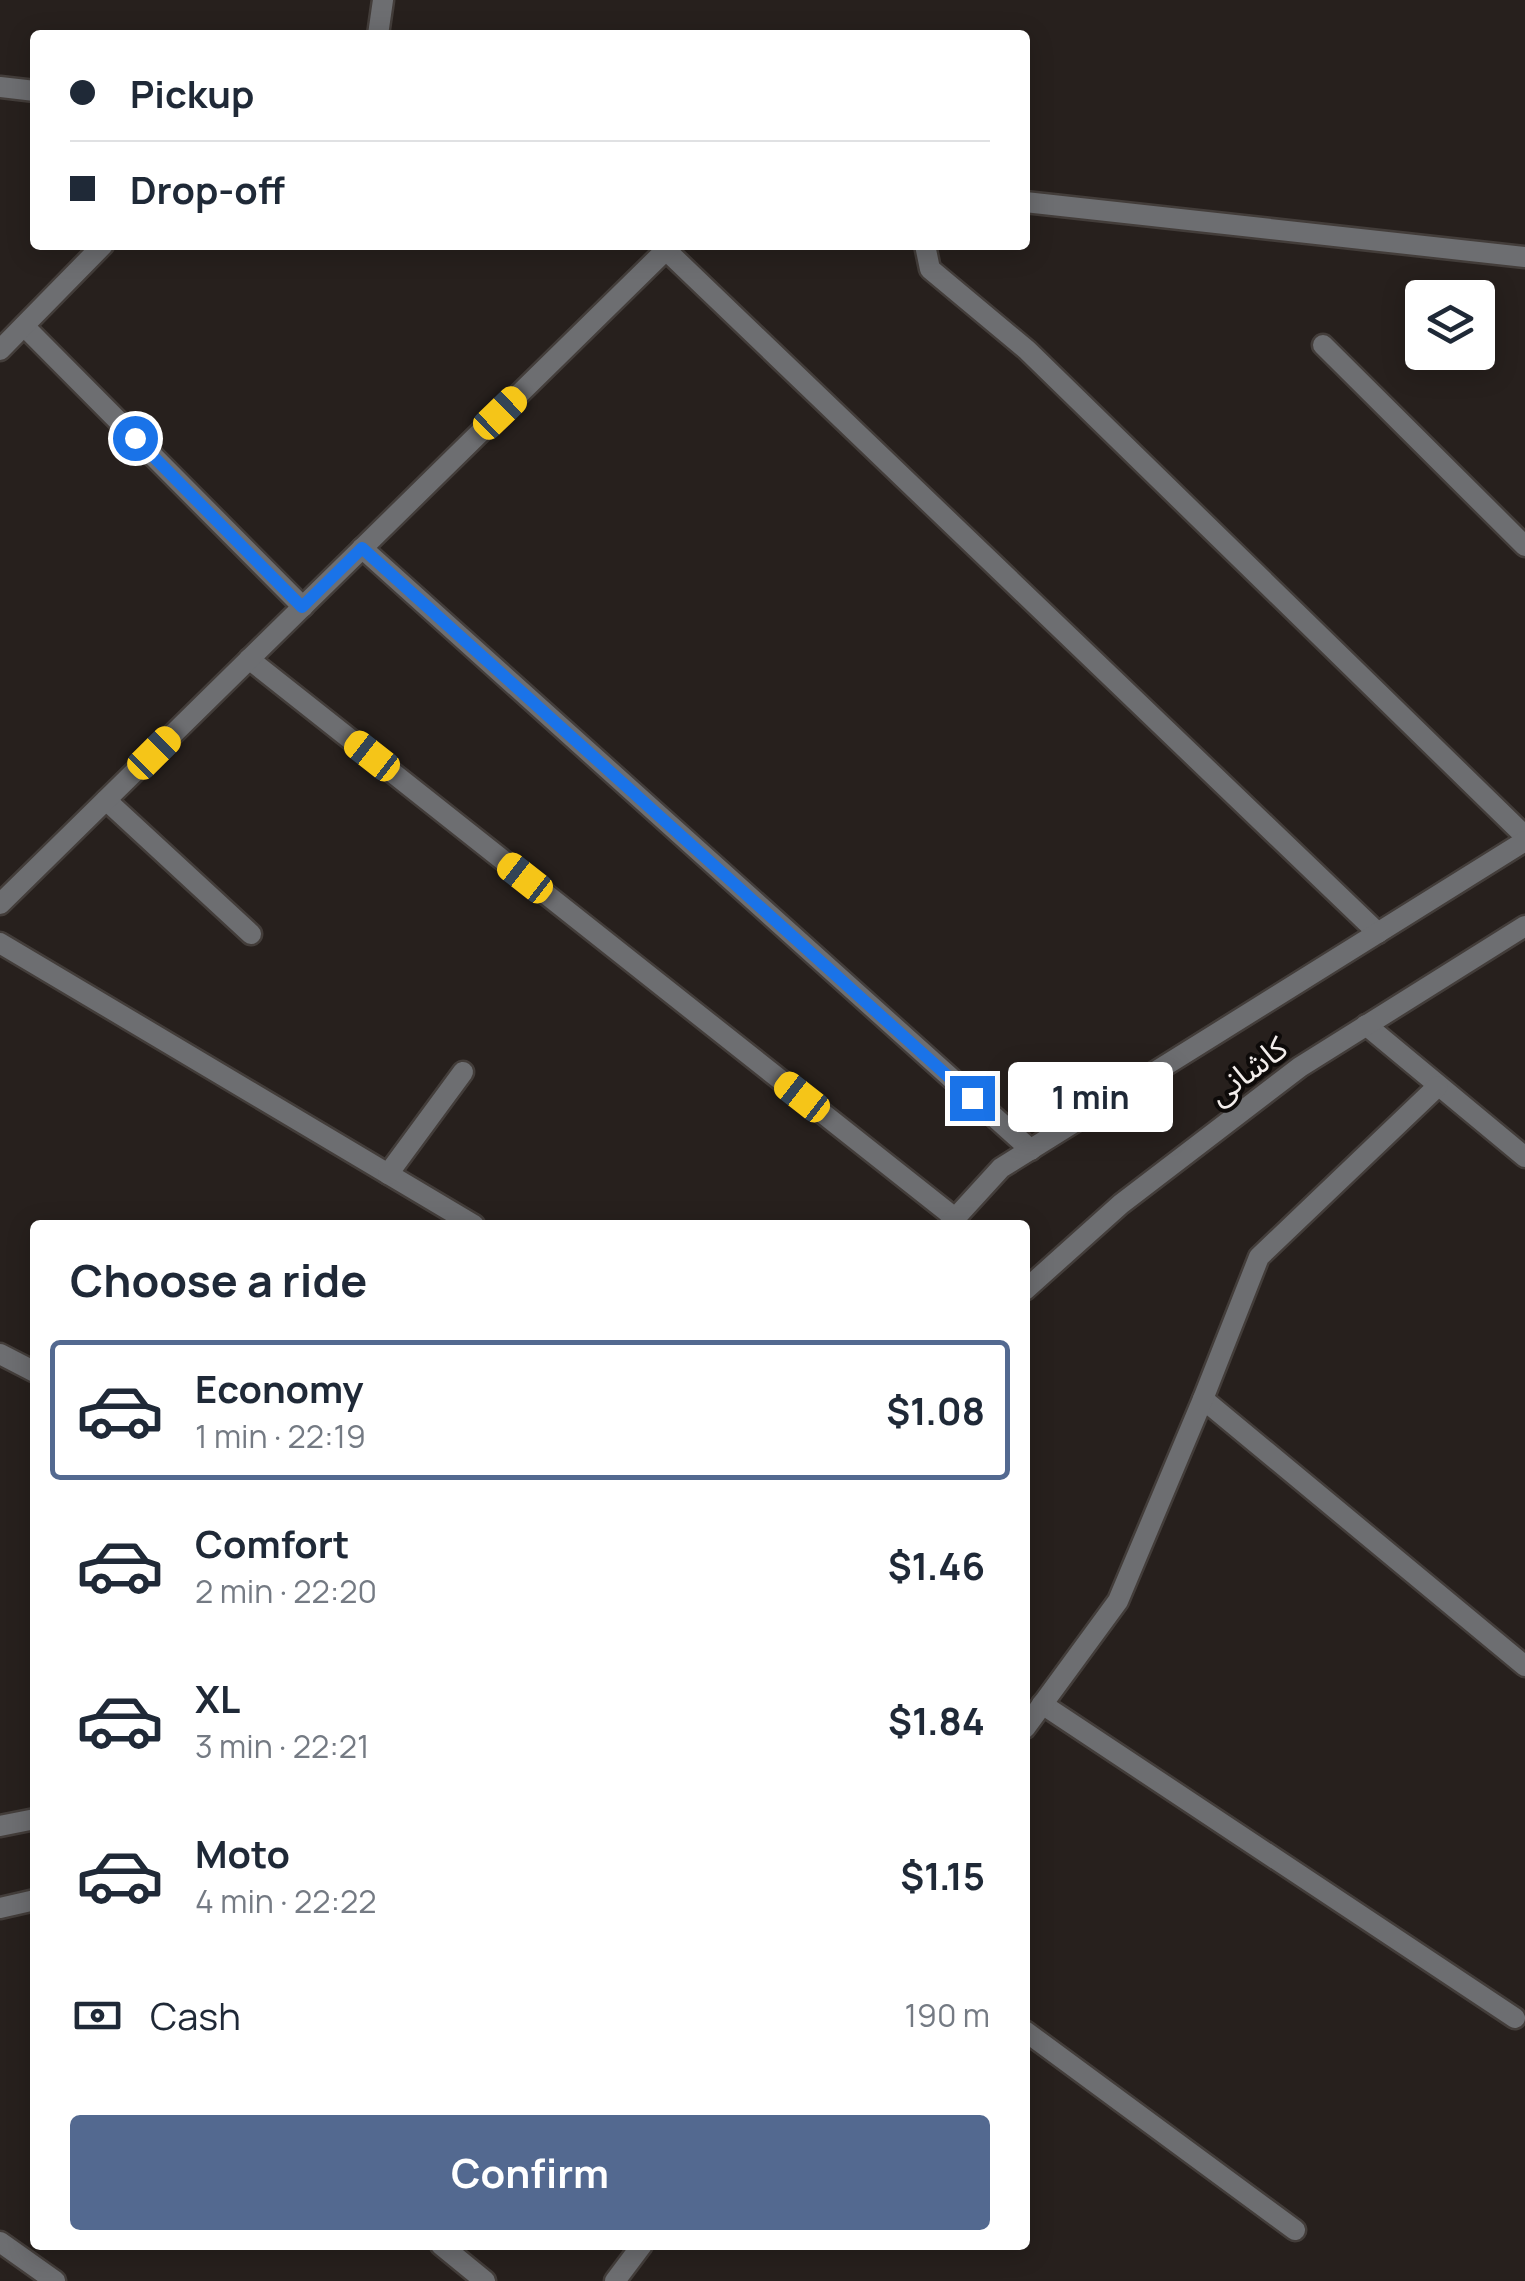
<!DOCTYPE html>
<html lang="en">
<head>
<meta charset="utf-8">
<style>
	body { margin:0; font-family:Manrope,"Noto Sans Arabic",sans-serif; background:#f6f6f7; color:#1f2937; height:100vh; display:flex; flex-direction:column; font-size:38px; white-space:nowrap }
	* { box-sizing:border-box; margin:0 }
	p { font-size:32px; color:#747a83 }
	.icon { flex:none; width:55px; height:55px; fill:none; stroke:currentColor; stroke-width:2; stroke-linecap:round; stroke-linejoin:round }
	.map { position:relative; flex:1; overflow:hidden }
	.drawer { position:absolute; left:30px; top:1220px; width:1000px; height:1030px; display:flex; flex-direction:column; background:#fff; border-radius:10px; box-shadow:0 5px 25px #0003 }
	.drawer>* { flex:none }
	.guide { position:absolute; left:30px; top:30px; width:1000px; height:220px; border-radius:10px; box-shadow:0 5px 25px #0003; display:grid; align-content:center; height:220px; padding:0 40px; background:#fff }
	.controls { position:absolute; left:1405px; top:280px; display:grid; gap:20px }
	.controls a { display:grid; place-items:center; width:90px; height:90px; border-radius:10px; background:#fff; box-shadow:0 5px 25px #0003; font-size:50px }
	.end { position:absolute; width:45px; height:45px; margin:-22px; border:12px solid #1a73e8; background:#fff; box-shadow:0 0 0 5px #fff }
	.from { border-radius:50% }
	.bubble { position:absolute; height:70px; border-radius:10px; background:#fff; box-shadow:0 5px 25px #0003; font-size:32px; font-weight:700; line-height:70px; text-align:center }
	.car { position:absolute; width:30px; height:60px; margin:-30px -15px; border-radius:12px; box-shadow:0 0 8px 2px #0007; background:linear-gradient(#f5c518 24%,#345 0 40%,#f5c518 0 76%,#345 0 86%,#f5c518 0) }
	.guide b { display:flex; align-items:center; gap:35px; height:95px; font-size:38px }
	.guide b+b { border-top:2px solid #e0e1e3 }
	.guide i { width:25px; height:25px; background:#1f2937 }
	ul { padding:0; list-style:none }
	li { display:flex; align-items:center; gap:30px; height:140px; margin:0 20px 15px; padding:0 20px; border:5px solid transparent; border-radius:10px }
	li div { flex:1 }
	li b { display:block; font-size:38px }
	li em { font-style:normal; font-weight:700 }
	li.on { border-color:#536990 }
	li>.icon { width:90px; height:90px; stroke-width:1.5 }
	h2 { padding:0 40px; font-size:45px; line-height:120px }
	.pay { display:flex; align-items:center; gap:25px; height:110px; padding:0 40px; font-size:38px }
	.pay p { margin-inline-start:auto }
	.button { display:flex; gap:20px; margin-top:auto; padding:20px 40px }
	.button a { flex:1; height:115px; border-radius:10px; background:#536990; color:#fff; font-size:40px; font-weight:700; line-height:115px; text-align:center }
	.map>svg:first-child { display:block }
	.lines { fill:none; stroke-linecap:round; stroke-linejoin:round }
	.service-casing { stroke:#433d3a; stroke-width:25 }
	.minor-casing { stroke:#433d3a; stroke-width:25 }
	.tertiary-casing { stroke:#433d3a; stroke-width:25 }
	.service { stroke:#6d6e71; stroke-width:20 }
	.minor { stroke:#6d6e71; stroke-width:20 }
	.tertiary { stroke:#6d6e71; stroke-width:20 }
	.route { stroke:#1a73e8; stroke-width:12 }
	.labels { text-anchor:middle; dominant-baseline:central; stroke-width:8; stroke-linejoin:round; paint-order:stroke }
	.street-label { font-size:32px; fill:#f2edeb; stroke:#0d0a09 }
</style>
</head>
<body>
<div class="map">
<svg width="1525" height="2281" viewBox="0 0 1525 2281">
	<rect width="100%" height="100%" fill="#27201d"/>
	<g class="lines">
		<defs>
			<g id="service">
				<path d="M378,35L383,0"/>
				<path d="M24,326L303,607"/>
				<path d="M1323,345L1525,546"/>
				<path d="M106,800L251,934"/>
				<path d="M0,943L474,1225"/>
				<path d="M388,1174L463,1072"/>
				<path d="M0,1354L35,1372"/>
				<path d="M1042,1704L1515,2018"/>
				<path d="M1025,2031L1295,2230"/>
				<path d="M441,2245L485,2281"/>
			</g>
			<g id="minor">
				<path d="M925,245L930,269L1027,350L1525,836"/>
				<path d="M666,250L1378,933"/>
				<path d="M0,350L103,245"/>
				<path d="M362,548L1031,1150"/>
				<path d="M249,659L955,1218"/>
				<path d="M0,904L671,245"/>
				<path d="M1366,1025L1525,1157"/>
				<path d="M1203,1399L1525,1666"/>
				<path d="M1025,1728L1118,1601L1203,1399L1259,1257L1438,1086"/>
				<path d="M0,2242L55,2281"/>
				<path d="M615,2281L642,2245"/>
			</g>
			<g id="tertiary">
				<path d="M0,87L35,91"/>
				<path d="M1025,202L1525,257"/>
				<path d="M949,1225L1001,1168L1525,841"/>
				<path d="M1025,1290L1121,1204L1300,1067L1525,926"/>
				<path d="M0,1826L35,1819"/>
				<path d="M0,1908L35,1900"/>
			</g>
		</defs>
		<use href="#service" class="service-casing"/>
		<use href="#minor" class="minor-casing"/>
		<use href="#tertiary" class="tertiary-casing"/>
		<use href="#service" class="service"/>
		<use href="#minor" class="minor"/>
		<use href="#tertiary" class="tertiary"/>
	</g>
	<g class="lines">
		<path class="route" d="M135,438L302,607L362,548L972,1098"/>
	</g>
	<g class="labels">
		<g class="street-label">
			<text transform="translate(1247 1070) rotate(-37)">کاشانی</text>
		</g>
	</g>
</svg>
<div class="controls">
<a><svg class="icon" aria-label="layers" viewBox="0 0 24 24"><path d="M12 4l9 5-9 5-9-5zM3 14l9 5 9-5"/></svg></a>
</div>
<i class="end from" style="left:135px;top:438px"></i>
<i class="end" style="left:972px;top:1098px"></i>
<div class="bubble" style="left:1008px;top:1062px;width:165px">1 min</div>
<i class="car" style="left:500px;top:413px;rotate:46deg"></i>
<i class="car" style="left:154px;top:753px;rotate:45deg"></i>
<i class="car" style="left:372px;top:756px;rotate:308deg"></i>
<i class="car" style="left:525px;top:878px;rotate:308deg"></i>
<i class="car" style="left:802px;top:1097px;rotate:308deg"></i>
<div class="guide">
<b><i class="from"></i>Pickup</b>
<b><i></i>Drop-off</b>
</div>
<section class="drawer">
<h2>Choose a ride</h2>
<ul>
<li class="on"><svg class="icon" aria-label="car" viewBox="0 0 24 24"><path d="M5 17H2v-5l4-1 3-4h7l3 4 3 1v5h-3M9 17h6M6 11h13"/><circle cx="7" cy="17" r="2"/><circle cx="17" cy="17" r="2"/></svg><div><b>Economy</b><p>1 min · 22:19</p></div><em>$1.08</em></li>
<li><svg class="icon" aria-label="car" viewBox="0 0 24 24"><path d="M5 17H2v-5l4-1 3-4h7l3 4 3 1v5h-3M9 17h6M6 11h13"/><circle cx="7" cy="17" r="2"/><circle cx="17" cy="17" r="2"/></svg><div><b>Comfort</b><p>2 min · 22:20</p></div><em>$1.46</em></li>
<li><svg class="icon" aria-label="car" viewBox="0 0 24 24"><path d="M5 17H2v-5l4-1 3-4h7l3 4 3 1v5h-3M9 17h6M6 11h13"/><circle cx="7" cy="17" r="2"/><circle cx="17" cy="17" r="2"/></svg><div><b>XL</b><p>3 min · 22:21</p></div><em>$1.84</em></li>
<li><svg class="icon" aria-label="car" viewBox="0 0 24 24"><path d="M5 17H2v-5l4-1 3-4h7l3 4 3 1v5h-3M9 17h6M6 11h13"/><circle cx="7" cy="17" r="2"/><circle cx="17" cy="17" r="2"/></svg><div><b>Moto</b><p>4 min · 22:22</p></div><em>$1.15</em></li>
</ul>
<div class="pay"><svg class="icon" aria-label="cash" viewBox="0 0 24 24"><path d="M3 7h18v10H3z"/><circle cx="12" cy="12" r="2"/></svg>Cash<p>190 m</p></div>
<div class="button"><a>Confirm</a></div>
</section>
</div>
</body>
</html>
